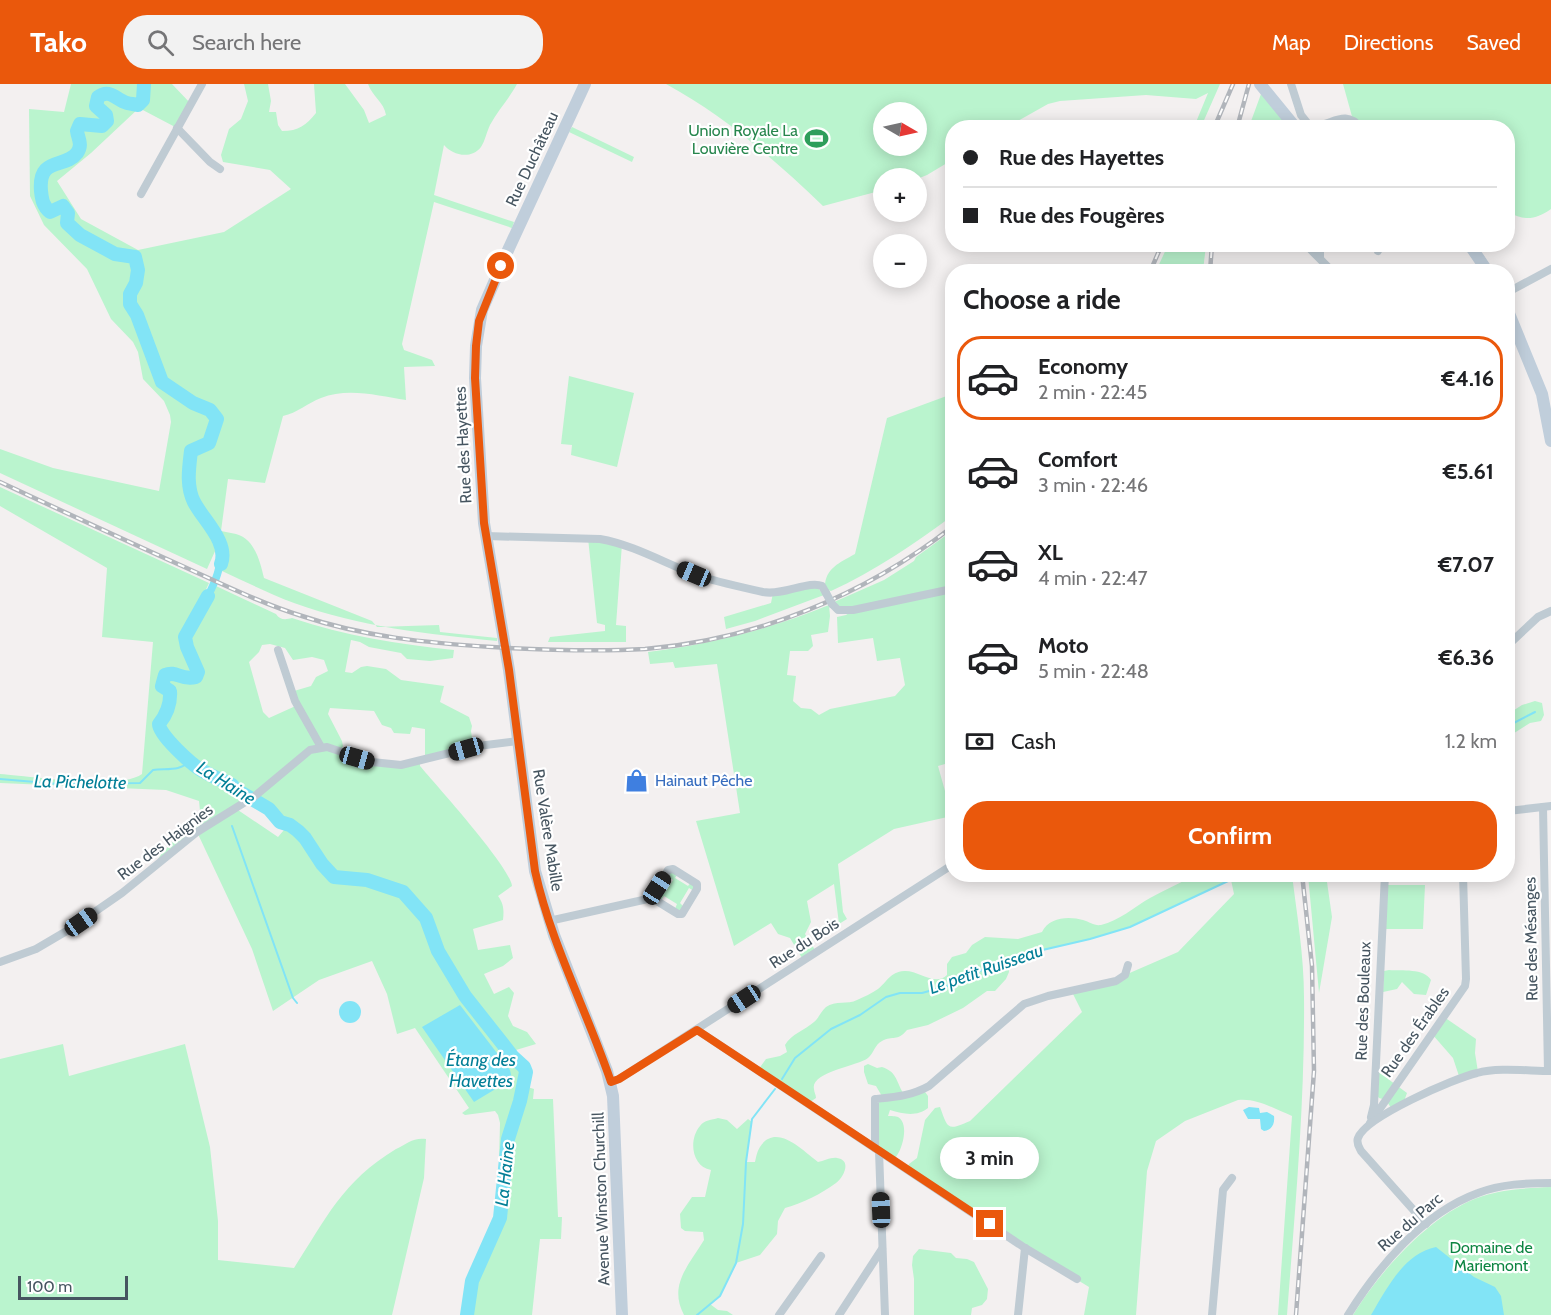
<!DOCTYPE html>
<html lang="en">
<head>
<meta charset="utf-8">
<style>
	body { margin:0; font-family:Cabin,sans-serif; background:#f2f2f2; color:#202124; height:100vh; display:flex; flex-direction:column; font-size:22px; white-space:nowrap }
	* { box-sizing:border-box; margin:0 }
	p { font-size:20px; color:#757577 }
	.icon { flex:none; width:33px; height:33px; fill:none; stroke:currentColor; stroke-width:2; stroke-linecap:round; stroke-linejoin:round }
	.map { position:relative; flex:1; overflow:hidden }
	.panel { position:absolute; left:945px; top:180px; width:570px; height:618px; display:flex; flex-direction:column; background:#fff; border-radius:24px; box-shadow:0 3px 15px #0003 }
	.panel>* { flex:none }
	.top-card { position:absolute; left:945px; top:36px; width:570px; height:132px; border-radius:24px; box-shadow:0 3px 15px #0003; display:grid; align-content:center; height:132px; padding:0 18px; background:#fff }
	.needle { width:39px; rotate:99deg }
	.tools { position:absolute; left:873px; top:18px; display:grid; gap:12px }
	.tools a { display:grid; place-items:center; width:54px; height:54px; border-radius:50%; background:#fff; box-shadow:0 3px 15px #0003; font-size:30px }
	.scale { position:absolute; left:18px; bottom:15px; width:110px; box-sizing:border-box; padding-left:6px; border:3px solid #465560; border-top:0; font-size:16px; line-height:21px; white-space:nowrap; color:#465560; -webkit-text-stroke:4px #fff; paint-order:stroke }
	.end { position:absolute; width:27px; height:27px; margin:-14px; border:8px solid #ea580c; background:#fff; box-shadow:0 0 0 3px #fff }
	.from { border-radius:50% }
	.bubble { position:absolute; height:42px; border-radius:21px; background:#fff; box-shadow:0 3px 15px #0003; font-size:20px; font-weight:700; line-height:42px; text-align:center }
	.car { position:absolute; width:18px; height:36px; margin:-18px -9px; border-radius:8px; box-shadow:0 0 4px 2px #0007; background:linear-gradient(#222 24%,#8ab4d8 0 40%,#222 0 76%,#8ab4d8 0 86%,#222 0) }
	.top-card b { display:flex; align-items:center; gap:21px; height:57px; font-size:22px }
	.top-card b+b { border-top:2px solid #e0e0e0 }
	.top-card i { width:15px; height:15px; background:#202124 }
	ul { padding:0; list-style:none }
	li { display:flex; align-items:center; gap:18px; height:84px; margin:0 12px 9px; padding:0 6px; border:3px solid transparent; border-radius:24px }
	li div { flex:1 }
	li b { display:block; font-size:22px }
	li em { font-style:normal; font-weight:700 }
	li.selected { border-color:#ea580c }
	li>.icon { width:54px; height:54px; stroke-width:1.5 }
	h2 { padding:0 18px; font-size:27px; line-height:72px }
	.pay { display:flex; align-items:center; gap:15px; height:66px; padding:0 18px; font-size:22px }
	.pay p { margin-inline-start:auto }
	.action { display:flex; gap:12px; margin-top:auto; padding:12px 18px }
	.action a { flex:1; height:69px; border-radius:24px; background:#ea580c; color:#fff; font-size:24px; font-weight:700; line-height:69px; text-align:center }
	header { display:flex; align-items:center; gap:36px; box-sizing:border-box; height:84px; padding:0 30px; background:#ea580c; color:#fff }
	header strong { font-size:28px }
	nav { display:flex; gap:33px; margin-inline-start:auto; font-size:21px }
	.search { width:420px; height:54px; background:#f2f2f2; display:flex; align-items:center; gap:15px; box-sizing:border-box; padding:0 21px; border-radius:24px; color:#757577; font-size:22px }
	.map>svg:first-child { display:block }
	.green { fill:#baf4ce; fill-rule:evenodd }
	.water { fill:#82e4f6 }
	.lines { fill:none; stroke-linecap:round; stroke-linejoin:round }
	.stream { stroke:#82e4f6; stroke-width:2 }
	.river { stroke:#82e4f6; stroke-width:14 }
	.street { stroke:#bfcbd3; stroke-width:8 }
	.secondary { stroke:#c0cedb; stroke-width:12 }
	.rail-casing { stroke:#b1b5bb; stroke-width:4.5 }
	.rail { stroke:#fff; stroke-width:2; stroke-dasharray:7; stroke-linecap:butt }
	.street-bridge { stroke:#bfcbd3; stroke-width:8 }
	.route { stroke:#ea580c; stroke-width:8 }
	.labels { text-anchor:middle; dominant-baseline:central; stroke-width:4.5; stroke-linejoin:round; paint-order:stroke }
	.leisure-label { font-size:16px; fill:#27864d; stroke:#fff; text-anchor:end }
	.street-label { font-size:16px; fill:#465560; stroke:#fff }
	.shop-label { font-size:16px; fill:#366cbe; stroke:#fff; text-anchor:start }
	.park-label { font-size:16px; fill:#0d8542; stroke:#fff }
	.water-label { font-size:18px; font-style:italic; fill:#037f97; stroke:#fff }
</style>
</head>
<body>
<header>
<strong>Tako</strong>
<div class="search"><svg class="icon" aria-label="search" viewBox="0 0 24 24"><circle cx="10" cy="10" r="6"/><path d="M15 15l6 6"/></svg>Search here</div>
<nav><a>Map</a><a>Directions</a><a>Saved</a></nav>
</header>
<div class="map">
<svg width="1551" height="1231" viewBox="0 0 1551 1231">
	<rect width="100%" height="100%" fill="#f3f0f0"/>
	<g class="green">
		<path d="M71,0H172L191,20L177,44L139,24L91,69L57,97L81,135L138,166L224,148L291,105L270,86L223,78L221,71L229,45L241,35L248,17L244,0H268L271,17L269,28H276L278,41L282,47C299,47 306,41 316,29L314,0H345L364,26L369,39L386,31C384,18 372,12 368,0H517C509,15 498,26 490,41C487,47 485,57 481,63C471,76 452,71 444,61L434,111L514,138L512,144L434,118L402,260L404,266L432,276L435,282L404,283L406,316C379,312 348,303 321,314C308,319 297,329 283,332L265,399L228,395L221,447C226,448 231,449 236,450C255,455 260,478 264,494L372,537L377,543L439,541L440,548L497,554V557C428,550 360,543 294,519C270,510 246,498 222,487L226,471L223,462L216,465L207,485L0,389V365L53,384L159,407L171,338L170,331L164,317L143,295L138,268L133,258L111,235L87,185L44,141L30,112L29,25L64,28Z"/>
		<path d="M666,0H1220L1201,43H1194L1208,9L1196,15L1146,11L1060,17L1048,20L1007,43L952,44V76L927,91L917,95L884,94L883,106L823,122C775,76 725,32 666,0ZM884,28H916V62H884Z"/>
		<path d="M1343,0H1551V125C1535,136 1525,137 1508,128V44H1310L1353,36Z"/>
		<path d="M1261,10L1296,43H1266L1259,37H1254L1250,40Z"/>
		<path d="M572,43L634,73L632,78L569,48Z"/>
		<path d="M1168,161H1206L1203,187H1156Z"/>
		<path d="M569,292L634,309L617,383L571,371L572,361L561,360Z"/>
		<path d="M952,310V432C914,460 875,487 831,507L825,505C824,485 839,479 855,470L887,334Z"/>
		<path d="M0,403L209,499L196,527L203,530L216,502L276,530C280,536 285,536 292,534C345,552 398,560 454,566L453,574L430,577L407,575L401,569L369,563L360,558L351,556L345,588L352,589L361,583L367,582L386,585L401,596L444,602L440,618L469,633L472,642L471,647L473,661L425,673V645L412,643L410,650L394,649L391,644L382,641L374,627L330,624L328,630L342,657L343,662L341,666L323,661L157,777L162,769L195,735L200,727L199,717L166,706L0,699V690C29,692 121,706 142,690L153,558L102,553L107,484L0,422ZM270,560L285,564L293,576L312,573L324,576L328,587L316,593L311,602L294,607L300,620L269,634L263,628L249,578L259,568L262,561Z"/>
		<path d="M952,447V678L938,682L952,732L894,745L838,780L843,828L847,835L839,840L834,800L807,817L811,838L805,850L815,866L802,874L790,854L778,850L771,839L734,862L696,737L740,729L717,580L675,584L673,578L650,580L648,568C711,560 771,545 829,521L830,532L828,548L811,551L813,562L808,567H790L787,591L796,592L793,617L801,624L811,625L819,631L830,625L895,612L905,601L900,574L877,577L873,554L838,559L837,533L846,531L852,527L840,525L834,518L884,496L914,477L916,473Z"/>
		<path d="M588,454L622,460L616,541L626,542V558H548L550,553L605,547V541L597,539Z"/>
		<path d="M816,502L824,511L755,537L726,545L724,533L771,519L773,509Z"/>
		<path d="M1535,617L1542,619L1544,631L1541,637L1530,639L1508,653V630L1522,621Z"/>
		<path d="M317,664L357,674L420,679V682C437,702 511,784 512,802L498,812C504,820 504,827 503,836L473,845L478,866L510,861L513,874L503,882L484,890L494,910L509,903L514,909L508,932L513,942L527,948L536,960L516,966L522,986L521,1001L534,1005L533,1015H553L558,1133H562L561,1155H540L532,1231H464L469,1212L470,1194L495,1137L498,1117L500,1039L498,1031L495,1027L465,1031L462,1029L469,1024L415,944L397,950L387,910L372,877L319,896L273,927L252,865L197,748L235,724L278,753L289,740L281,737L269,723L255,715Z"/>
		<path d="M671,788L677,791L675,794L688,802L691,798L694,800V807L689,804L680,819L683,822L681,827L675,825L677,820L664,812L661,816L657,814L660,806L665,808L673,796L668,792Z"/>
		<path d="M1196,791H1292C1297,831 1304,872 1304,913C1305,1019 1295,1125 1287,1231H1278L1292,1032C1275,1025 1257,1014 1238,1016L1185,1037L1156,1057L1147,1087L1136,1231H1084L1089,1203L1025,1164L908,1083L909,1080L917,1074L925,1036L935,1024L940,1023C948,1045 947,1047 970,1037L1082,928L1072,908L1125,891L1178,868L1234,810L1231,796L1130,843L1090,855L1008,874L1009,888L1006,895L995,907H987L963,924L928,941L907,946C897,958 893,951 882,957C875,960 874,969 868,974C858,982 810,988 814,1005C814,1008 816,1011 816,1014L810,1018L758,986L766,975L780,972L787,968L785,961C791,950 805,946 814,938C819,934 821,927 826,923C835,916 848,921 857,916C864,913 872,909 878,905C887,898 890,888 904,887C919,886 935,903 947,891V880L952,873L966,869L972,861L985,853L1018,855L1042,848C1049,833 1069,832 1083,836C1090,838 1094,842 1101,841C1119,837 1134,823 1150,814C1165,806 1181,798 1196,791Z"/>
		<path d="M1308,791H1326L1332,833L1319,909Z"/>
		<path d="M1386,801H1425L1423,845H1381Z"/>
		<path d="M1389,886C1402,887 1424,884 1431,896L1426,911L1414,910L1402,898L1397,905L1383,908L1384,887Z"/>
		<path d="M1444,933L1476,955L1475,969L1478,988L1460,995L1453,974L1432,950Z"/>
		<path d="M63,960L69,992L185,960L210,1063L218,1137V1176L294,1184C327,1133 342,1098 396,1065C406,1060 414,1053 426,1055L424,1094L392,1231H0V975Z"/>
		<path d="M868,980L877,984L882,983C898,988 896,999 905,1012L925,1008L928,1012V1024C917,1033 903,1030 890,1026L888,1032C891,1032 896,1032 898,1033C910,1040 902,1067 895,1074L875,1064V1022L883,1014L876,1002L868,1000L864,988V982Z"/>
		<path d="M1382,984L1386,985L1388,995L1407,1009L1403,1020L1391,1024L1386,1016L1379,1014L1374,1007L1378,985Z"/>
		<path d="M718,1034L727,1036L737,1045L748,1035L752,1038L746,1078H755C756,1074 757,1067 760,1063C776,1038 803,1067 818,1078C824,1077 831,1073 837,1074C852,1076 844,1093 836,1099C821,1110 803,1119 785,1124L778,1137L777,1150L760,1171L736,1179L720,1212L710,1220L718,1226L727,1227L733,1231H684C668,1201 689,1181 704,1156L703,1148L685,1147L681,1144L680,1130L692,1113H705L711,1086C692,1083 688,1056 700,1042C704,1036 712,1036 718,1034Z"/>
		<path d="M1551,1103V1231H1353C1380,1187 1432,1128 1483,1112C1504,1105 1529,1104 1551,1103Z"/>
		<path d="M919,1165L951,1169L956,1174L967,1175L974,1178L988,1205L987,1215L982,1221L972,1224L971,1231H914V1195L912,1181L913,1172Z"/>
	</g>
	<g class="water">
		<path d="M223,462C229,485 213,510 203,530L196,527C205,509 220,485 216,465Z"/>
		<circle cx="350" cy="928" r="11"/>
		<path d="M460,921L510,986L512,995L474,1018L422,943Z"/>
		<path d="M1249,1023L1259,1024L1260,1029L1267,1028L1274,1032C1275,1040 1272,1046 1264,1047L1261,1045L1260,1035H1248L1243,1026Z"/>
		<path d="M1436,1163L1474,1193L1495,1203L1501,1212L1504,1231H1371C1386,1206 1404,1169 1436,1163Z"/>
	</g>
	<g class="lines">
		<g class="stream">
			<path d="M1508,642L1535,628"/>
			<path d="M0,695L59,700L140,699L153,686C165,684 181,688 189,677"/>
			<path d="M232,742L293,914L297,919"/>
			<path d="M782,995L795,974L831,945L860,931L886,913L900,909H922L947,902L1008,874L1090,855L1130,843L1243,790"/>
			<path d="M697,1231L720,1212L736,1179L743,1140L746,1078L752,1035L775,1005"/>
		</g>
		<g class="river">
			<path d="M144,0L143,16L138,21C135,20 131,20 127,19C116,16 110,4 98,13L96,22L106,31L107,37L102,42L80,40L77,47C78,55 83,60 77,69C65,85 38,72 41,107C42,116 43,122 50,128L63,122L68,129L67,139L80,151L115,170L135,173L138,186L136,199L130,210V220L137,231L162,298L193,319L210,326L217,335L209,359L191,367C189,384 186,402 194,418C203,436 229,458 221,480"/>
			<path d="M208,512L185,553L187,563L198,588L196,593C180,597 177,586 165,591L162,602L170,607C171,620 167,630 159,640C159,651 192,681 203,687C213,693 222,696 232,701L235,705L269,725L280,738L290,741L298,747L305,754L322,780L334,793L367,796L403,808L426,834L438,867L465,912L513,973L524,983L526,988L520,1017L508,1055L500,1134L472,1197L467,1231"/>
		</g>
		<g class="street">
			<path d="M1291,0L1301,31L1309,41C1329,46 1343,22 1361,44"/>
			<path d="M177,44L210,78L220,85"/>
			<path d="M141,110L202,0"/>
			<path d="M1311,160V166L1333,188"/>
			<path d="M1320,160V173"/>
			<path d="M1378,167L1381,160"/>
			<path d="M1508,208L1551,185"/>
			<path d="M486,452L600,455C634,461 664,479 696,491C717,498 741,503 763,508C784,512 809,496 822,502L826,509"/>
			<path d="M832,520L838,526H853L952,505"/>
			<path d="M1508,561L1538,533L1551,527"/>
			<path d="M278,566L295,617L321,663"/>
			<path d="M1543,723L1548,987"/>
			<path d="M1508,727L1551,722"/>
			<path d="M549,837L652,814L678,830H682L697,805V800L673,785L668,786L652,814"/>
			<path d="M0,878L36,865L70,845L122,809L197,748L255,712L310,666L327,663L372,678L401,681L478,662L518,657"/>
			<path d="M697,946L1025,1164L1077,1195"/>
			<path d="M611,998L619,995L952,781"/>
			<path d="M1371,1033L1374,1021L1385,790"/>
			<path d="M1370,1039L1465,902L1466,895L1463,790"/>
			<path d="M875,1064V1015C895,1013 911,1012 929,1002L1024,920L1048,912L1116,897L1125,891L1128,881"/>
			<path d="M879,1067L885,1231"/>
			<path d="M1426,1140L1361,1067C1359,1063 1356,1059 1358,1054C1365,1033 1455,994 1477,989C1498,983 1529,987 1551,987"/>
			<path d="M779,1231L821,1172"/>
			<path d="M839,1231L882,1165"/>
			<path d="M1018,1231L1025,1164"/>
			<path d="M1212,1231L1223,1106L1232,1094"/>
			<path d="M1348,1231C1378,1183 1423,1129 1478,1109C1501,1100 1527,1099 1551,1099"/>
		</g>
		<g class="secondary">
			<path d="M585,0L509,164L482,226L476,262L475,294L484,439L509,586L535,787L554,851L607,987L613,1012L622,1231"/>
			<path d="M1260,0L1296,44"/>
			<path d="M1469,160L1488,188"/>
			<path d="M1508,227L1542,310L1551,357"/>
		</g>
		<defs>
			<g id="rail">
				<path d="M1214,44L1233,0"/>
				<path d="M1237,44L1249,0"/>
				<path d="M1150,188L1162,160"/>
				<path d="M1210,188L1212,160"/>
				<path d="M0,398C60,426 120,454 180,481C220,499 260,519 302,532C364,553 428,559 492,563C543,566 594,568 645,565C756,556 865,511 952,443"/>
				<path d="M1296,1231L1314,987L1312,882L1302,790"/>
			</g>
		</defs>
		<use href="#rail" class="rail-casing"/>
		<use href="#rail" class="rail"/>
		<path class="street-bridge" d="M826,509L832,520"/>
	</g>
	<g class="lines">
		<path class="route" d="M501,182L479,237L476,262L475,294L484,439L509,586L535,787C551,860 587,927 611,998L619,995L697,946L990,1140"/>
	</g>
	<defs>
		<symbol id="stadium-bare" viewBox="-9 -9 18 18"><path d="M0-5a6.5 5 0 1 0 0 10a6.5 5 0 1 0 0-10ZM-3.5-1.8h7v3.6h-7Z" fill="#2e9e5b" stroke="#fff" stroke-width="2.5" paint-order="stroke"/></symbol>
		<symbol id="shop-bare" viewBox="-9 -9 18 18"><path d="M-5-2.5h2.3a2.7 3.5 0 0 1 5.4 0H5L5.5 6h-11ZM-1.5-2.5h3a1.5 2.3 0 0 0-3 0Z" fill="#3f7fe0" stroke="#fff" stroke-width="2.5" paint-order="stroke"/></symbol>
	</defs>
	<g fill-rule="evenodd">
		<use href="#stadium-bare" x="800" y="38" width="33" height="33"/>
		<use href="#shop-bare" x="620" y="680" width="33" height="33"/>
	</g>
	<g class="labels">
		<g class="leisure-label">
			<text x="798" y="46">Union Royale La<tspan x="798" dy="18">Louvière Centre</tspan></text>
		</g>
		<g class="street-label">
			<text transform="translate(532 75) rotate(-65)">Rue Duchâteau</text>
			<text transform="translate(463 361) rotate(-93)">Rue des Hayettes</text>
			<text transform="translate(548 746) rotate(81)">Rue Valère Mabille</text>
			<text transform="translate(165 758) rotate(-37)">Rue des Haignies</text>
			<text transform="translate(1531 855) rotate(-91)">Rue des Mésanges</text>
			<text transform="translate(804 859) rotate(-33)">Rue du Bois</text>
			<text transform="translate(1363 917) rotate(-88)">Rue des Bouleaux</text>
			<text transform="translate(1415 948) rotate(-55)">Rue des Érables</text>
			<text transform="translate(601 1115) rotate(-92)">Avenue Winston Churchill</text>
			<text transform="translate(1410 1138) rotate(-41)">Rue du Parc</text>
		</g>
		<g class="shop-label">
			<text x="655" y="696">Hainaut Pêche</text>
		</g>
		<g class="park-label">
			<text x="1491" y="1163">Domaine de<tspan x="1491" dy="18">Mariemont</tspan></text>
		</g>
		<g class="water-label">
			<text transform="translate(80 698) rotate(1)">La Pichelotte</text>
			<text transform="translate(226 699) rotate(32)">La Haine</text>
			<text transform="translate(986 885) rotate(-19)">Le petit Ruisseau</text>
			<text x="481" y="976">Étang des<tspan x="481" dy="21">Havettes</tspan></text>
			<text transform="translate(505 1090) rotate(-84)">La Haine</text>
		</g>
	</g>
</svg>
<div class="tools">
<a><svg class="needle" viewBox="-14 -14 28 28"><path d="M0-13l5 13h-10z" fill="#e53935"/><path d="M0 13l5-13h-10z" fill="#757577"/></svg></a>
<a>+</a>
<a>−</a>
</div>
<div class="scale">100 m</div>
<i class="end from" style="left:501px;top:182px"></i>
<i class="end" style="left:990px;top:1140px"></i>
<div class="bubble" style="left:940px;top:1053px;width:99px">3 min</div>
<i class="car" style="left:694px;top:490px;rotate:293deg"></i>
<i class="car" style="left:466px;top:665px;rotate:254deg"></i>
<i class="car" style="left:357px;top:674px;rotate:106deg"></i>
<i class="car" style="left:657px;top:804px;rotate:33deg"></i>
<i class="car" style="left:81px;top:838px;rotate:55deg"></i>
<i class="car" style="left:744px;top:915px;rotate:237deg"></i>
<i class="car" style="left:881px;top:1126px;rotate:358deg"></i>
<div class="top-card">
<b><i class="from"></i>Rue des Hayettes</b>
<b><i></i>Rue des Fougères</b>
</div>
<section class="panel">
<h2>Choose a ride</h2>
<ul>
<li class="selected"><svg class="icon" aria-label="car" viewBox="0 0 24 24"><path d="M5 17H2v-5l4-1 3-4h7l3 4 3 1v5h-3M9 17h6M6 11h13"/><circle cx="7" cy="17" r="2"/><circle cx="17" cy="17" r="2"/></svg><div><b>Economy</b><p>2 min · 22:45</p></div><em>€4.16</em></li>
<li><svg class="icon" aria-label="car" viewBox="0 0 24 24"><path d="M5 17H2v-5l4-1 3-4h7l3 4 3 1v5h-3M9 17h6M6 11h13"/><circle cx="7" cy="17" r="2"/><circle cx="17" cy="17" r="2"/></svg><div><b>Comfort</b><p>3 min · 22:46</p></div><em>€5.61</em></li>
<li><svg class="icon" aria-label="car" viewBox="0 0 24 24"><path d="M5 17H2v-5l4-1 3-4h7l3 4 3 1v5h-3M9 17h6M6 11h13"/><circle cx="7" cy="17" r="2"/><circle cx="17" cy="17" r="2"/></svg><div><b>XL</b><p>4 min · 22:47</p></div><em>€7.07</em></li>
<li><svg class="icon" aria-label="car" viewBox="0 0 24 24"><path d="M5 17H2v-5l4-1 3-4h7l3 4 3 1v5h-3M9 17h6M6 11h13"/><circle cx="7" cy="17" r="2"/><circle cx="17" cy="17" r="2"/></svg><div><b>Moto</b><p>5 min · 22:48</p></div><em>€6.36</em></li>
</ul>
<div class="pay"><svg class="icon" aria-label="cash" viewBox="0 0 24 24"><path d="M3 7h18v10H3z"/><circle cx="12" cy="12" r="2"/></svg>Cash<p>1.2 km</p></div>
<div class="action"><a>Confirm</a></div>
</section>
</div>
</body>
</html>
